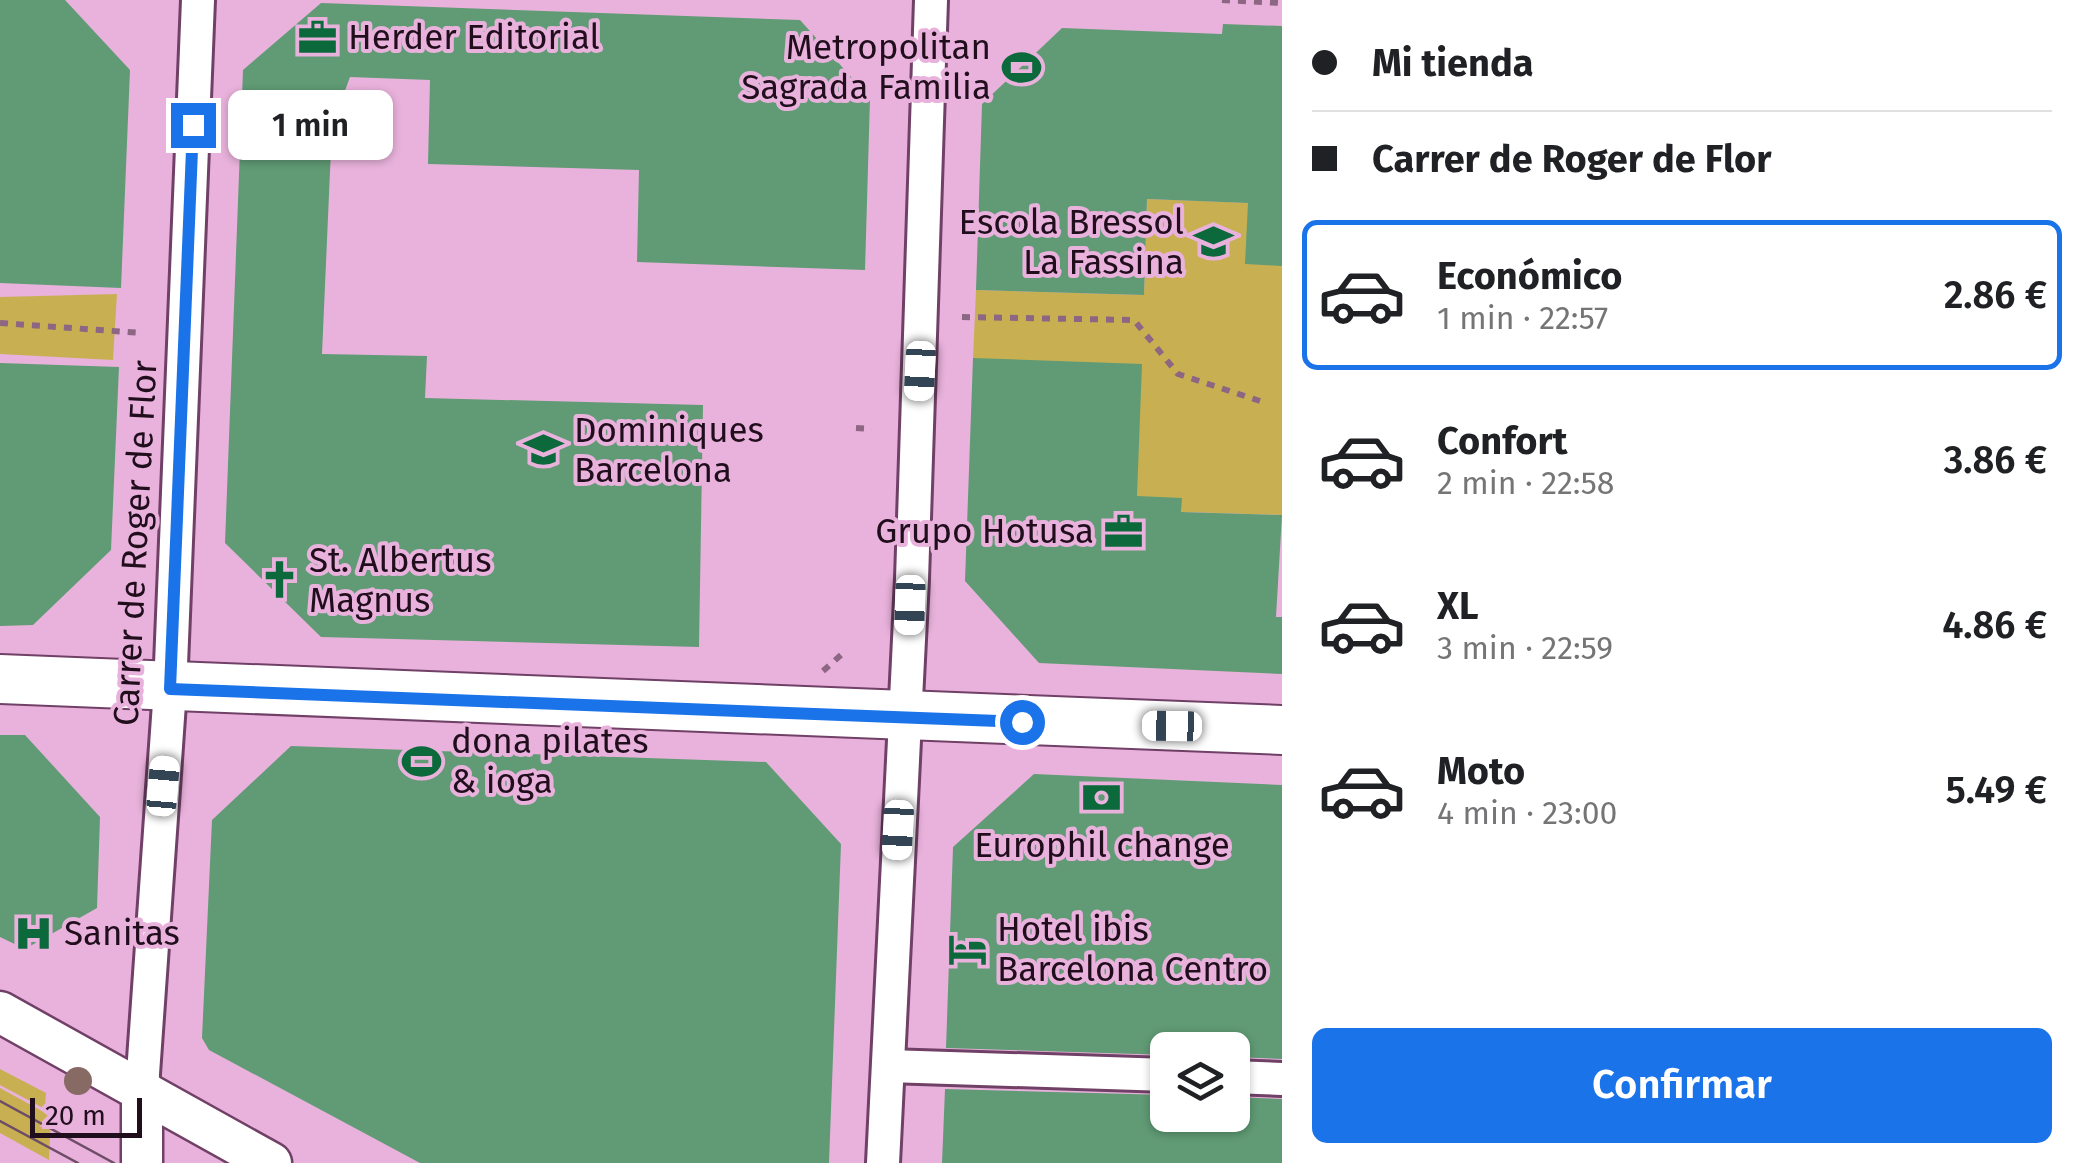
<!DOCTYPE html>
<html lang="es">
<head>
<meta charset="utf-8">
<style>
	body { margin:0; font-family:"Fira Sans",sans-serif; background:#f6f6f6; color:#202124; height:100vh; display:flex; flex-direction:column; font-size:38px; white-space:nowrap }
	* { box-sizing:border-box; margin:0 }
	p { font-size:32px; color:#757577 }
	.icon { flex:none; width:55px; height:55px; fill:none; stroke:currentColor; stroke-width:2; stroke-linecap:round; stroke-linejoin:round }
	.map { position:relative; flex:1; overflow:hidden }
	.details { display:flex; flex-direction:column; background:#fff; width:800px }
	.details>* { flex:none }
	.top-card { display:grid; align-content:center; height:220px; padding:0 30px; background:#fff }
	.controls { position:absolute; left:1150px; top:1032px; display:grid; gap:20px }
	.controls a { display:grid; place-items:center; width:100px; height:100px; border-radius:15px; background:#fff; box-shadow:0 2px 8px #0004; font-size:50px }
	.scale { position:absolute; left:30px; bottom:25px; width:112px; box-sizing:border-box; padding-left:10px; border:5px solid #210e1d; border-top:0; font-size:28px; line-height:35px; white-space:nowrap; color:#210e1d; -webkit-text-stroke:8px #e9b2dc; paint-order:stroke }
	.end { position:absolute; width:45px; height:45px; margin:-22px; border:12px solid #1a73e8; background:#fff; box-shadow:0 0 0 5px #fff }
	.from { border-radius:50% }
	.bubble { position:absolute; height:70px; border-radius:15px; background:#fff; box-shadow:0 2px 8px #0004; font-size:32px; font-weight:600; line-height:70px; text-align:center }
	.car { position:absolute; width:30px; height:60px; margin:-30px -15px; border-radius:12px; box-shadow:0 0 8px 2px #0007; background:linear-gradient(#fff 24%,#345 0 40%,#fff 0 76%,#345 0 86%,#fff 0) }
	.top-card b { display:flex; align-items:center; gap:35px; height:95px; font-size:38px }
	.top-card b+b { border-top:2px solid #e0e0e0 }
	.top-card i { width:25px; height:25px; background:#202124 }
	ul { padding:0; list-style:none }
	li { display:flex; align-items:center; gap:30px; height:150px; margin:0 20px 15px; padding:0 10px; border:5px solid transparent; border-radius:15px }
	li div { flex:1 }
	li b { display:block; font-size:38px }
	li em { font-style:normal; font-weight:600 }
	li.active { border-color:#1a73e8 }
	li>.icon { width:90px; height:90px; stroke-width:1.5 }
	.primary-button { display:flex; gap:20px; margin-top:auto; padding:20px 30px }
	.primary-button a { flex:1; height:115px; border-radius:15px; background:#1a73e8; color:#fff; font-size:40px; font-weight:600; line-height:115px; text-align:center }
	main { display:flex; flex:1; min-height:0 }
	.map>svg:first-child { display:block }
	.green { fill:#c8b052 }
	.building { fill:#609b75 }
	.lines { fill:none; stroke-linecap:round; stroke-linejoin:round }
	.minor-casing { stroke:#704066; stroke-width:38 }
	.tertiary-casing { stroke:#704066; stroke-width:45 }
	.secondary-casing { stroke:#704066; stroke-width:52 }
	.path { stroke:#8c6683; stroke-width:6; stroke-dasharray:8 8; stroke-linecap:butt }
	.minor { stroke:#fff; stroke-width:32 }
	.tertiary { stroke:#fff; stroke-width:40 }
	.secondary { stroke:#fff; stroke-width:48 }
	.tram { stroke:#6e4d67; stroke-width:2.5 }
	.tree { fill:#886a65 }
	.route { stroke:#1a73e8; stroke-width:12 }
	.labels { text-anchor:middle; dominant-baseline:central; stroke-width:8; stroke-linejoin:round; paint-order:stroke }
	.poi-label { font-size:35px; fill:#210e1d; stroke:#e9b2dc; text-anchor:start }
	.street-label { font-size:35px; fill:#210e1d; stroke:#e9b2dc }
</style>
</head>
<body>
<main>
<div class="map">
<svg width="1282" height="1163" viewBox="0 0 1282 1163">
	<rect width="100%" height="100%" fill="#e9b2dc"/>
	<g class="green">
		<path d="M1147,199L1282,204V515L1123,510L973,358L976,290L1144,295Z"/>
		<path d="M117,294L113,360L0,354V297Z"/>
		<path d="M0,1069L46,1093L45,1109L0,1085Z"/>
		<path d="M0,1088L51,1116L49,1160L0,1133Z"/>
	</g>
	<g class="building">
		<path d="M0,0H65L130,70L121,288L0,283Z"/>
		<path d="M321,3L800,20L870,98L865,270L637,262L639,170L428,164L430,80L350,77L332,126L322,354L427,356L425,398L703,405L699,647L321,637L225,543L243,70Z"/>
		<path d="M1223,24L1282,26V266L1245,264L1248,203L1147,199L1144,295L976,290L982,104L1062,28L1222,34Z"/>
		<path d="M973,358L1142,364L1137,496L1182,498L1181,512L1282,515L1276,617H1282V674L1039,663L965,581Z"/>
		<path d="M0,363L119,367L111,550L33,625L0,626Z"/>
		<path d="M0,735H25L100,817L97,908L25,949L0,937Z"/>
		<path d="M291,746L766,762L841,844L829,1163H420L209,1050L202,1038L212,820Z"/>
		<path d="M1034,774L1282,785V1059L1232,1057V1050H1168V1055L946,1048L953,847Z"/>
		<path d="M945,1089L1168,1095V1115H1232V1097L1282,1099V1163H942Z"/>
	</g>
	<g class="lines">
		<defs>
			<g id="minor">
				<path d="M888,1066L1168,1075"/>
				<path d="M1232,1077L1282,1079"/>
				<path d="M142,1088L170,689L198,0"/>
				<path d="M883,1163L912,579L931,0"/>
			</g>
			<g id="tertiary">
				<path d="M0,1012L271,1163"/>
				<path d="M142,1088V1163"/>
			</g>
			<path id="secondary" d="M0,679L1282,730"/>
		</defs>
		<use href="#minor" class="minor-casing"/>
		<use href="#tertiary" class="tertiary-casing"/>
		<use href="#secondary" class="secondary-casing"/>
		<g class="path">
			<path d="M1222,0L1282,3"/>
			<path d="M962,317L1134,320L1178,374L1266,403"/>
			<path d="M0,323L142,333"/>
			<path d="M856,428L872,429"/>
			<path d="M823,671L841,655"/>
		</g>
		<use href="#minor" class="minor"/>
		<use href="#tertiary" class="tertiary"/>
		<use href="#secondary" class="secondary"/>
		<g class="tram">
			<path d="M0,1101L114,1163"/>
			<path d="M0,1121L78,1163"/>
		</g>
	</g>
	<circle class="tree" cx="78" cy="1081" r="14"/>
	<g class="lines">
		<path class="route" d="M193,125L170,689L1022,722"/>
	</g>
	<defs>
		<symbol id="office-bare" viewBox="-9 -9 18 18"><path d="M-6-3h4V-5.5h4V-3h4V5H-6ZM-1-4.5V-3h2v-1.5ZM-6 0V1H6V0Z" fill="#0c693c" stroke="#e9b2dc" stroke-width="2.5" paint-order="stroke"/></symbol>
		<symbol id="stadium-bare" viewBox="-9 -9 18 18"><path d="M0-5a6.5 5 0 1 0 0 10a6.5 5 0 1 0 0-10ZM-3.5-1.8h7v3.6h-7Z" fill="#0c693c" stroke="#e9b2dc" stroke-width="2.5" paint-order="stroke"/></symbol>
		<symbol id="school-bare" viewBox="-9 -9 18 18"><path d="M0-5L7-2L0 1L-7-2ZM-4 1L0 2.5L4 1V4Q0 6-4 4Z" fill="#0c693c" stroke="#e9b2dc" stroke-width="2.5" paint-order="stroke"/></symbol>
		<symbol id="church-bare" viewBox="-9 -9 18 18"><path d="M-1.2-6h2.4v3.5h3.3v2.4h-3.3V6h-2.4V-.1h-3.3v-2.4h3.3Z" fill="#0c693c" stroke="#e9b2dc" stroke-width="2.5" paint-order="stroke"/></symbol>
		<symbol id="bank-bare" viewBox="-9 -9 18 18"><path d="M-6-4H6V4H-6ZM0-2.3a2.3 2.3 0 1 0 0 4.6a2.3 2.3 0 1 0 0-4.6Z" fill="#0c693c" stroke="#e9b2dc" stroke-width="2.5" paint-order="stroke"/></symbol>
		<symbol id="hospital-bare" viewBox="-9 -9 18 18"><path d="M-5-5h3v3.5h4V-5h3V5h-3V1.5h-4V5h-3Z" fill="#0c693c" stroke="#e9b2dc" stroke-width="2.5" paint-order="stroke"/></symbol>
		<symbol id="hotel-bare" viewBox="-9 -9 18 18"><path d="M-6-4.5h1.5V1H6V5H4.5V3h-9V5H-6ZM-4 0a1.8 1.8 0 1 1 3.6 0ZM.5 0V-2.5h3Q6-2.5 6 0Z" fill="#0c693c" stroke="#e9b2dc" stroke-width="2.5" paint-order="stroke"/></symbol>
	</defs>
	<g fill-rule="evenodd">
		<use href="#office-bare" x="290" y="10" width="55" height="55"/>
		<use href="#stadium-bare" x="994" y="40" width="55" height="55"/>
		<use href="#school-bare" x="1186" y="214" width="55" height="55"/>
		<use href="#school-bare" x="516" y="422" width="55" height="55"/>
		<use href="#office-bare" x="1096" y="504" width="55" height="55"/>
		<use href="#church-bare" x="252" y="552" width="55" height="55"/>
		<use href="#stadium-bare" x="394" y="734" width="55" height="55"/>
		<use href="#bank-bare" x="1074" y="770" width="55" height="55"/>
		<use href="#hospital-bare" x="6" y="906" width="55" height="55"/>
		<use href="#hotel-bare" x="940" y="922" width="55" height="55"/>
	</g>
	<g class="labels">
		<g class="poi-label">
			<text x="348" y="37">Herder Editorial</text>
			<text x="991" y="47" text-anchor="end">Metropolitan<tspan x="991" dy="40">Sagrada Familia</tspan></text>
			<text x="1184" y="222" text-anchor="end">Escola Bressol<tspan x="1184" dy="40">La Fassina</tspan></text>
			<text x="574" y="430">Dominiques<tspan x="574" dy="40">Barcelona</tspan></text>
			<text x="1094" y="531" text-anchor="end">Grupo Hotusa</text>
			<text x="309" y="560">St. Albertus<tspan x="309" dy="40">Magnus</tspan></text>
			<text x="451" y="741">dona pilates<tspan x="451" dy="40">&amp; ioga</tspan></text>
			<text x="1102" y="845" text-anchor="middle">Europhil change</text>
			<text x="997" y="929">Hotel ibis<tspan x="997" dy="40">Barcelona Centro</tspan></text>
			<text x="64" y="933">Sanitas</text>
		</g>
		<g class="street-label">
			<text transform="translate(135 543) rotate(-87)">Carrer de Roger de Flor</text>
		</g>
	</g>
</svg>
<div class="controls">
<a><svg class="icon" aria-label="layers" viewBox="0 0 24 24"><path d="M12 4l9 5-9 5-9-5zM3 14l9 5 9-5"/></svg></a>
</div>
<div class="scale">20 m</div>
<i class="end from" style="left:1022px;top:722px"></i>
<i class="end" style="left:193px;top:125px"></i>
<div class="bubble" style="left:228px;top:90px;width:165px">1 min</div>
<i class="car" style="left:920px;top:371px;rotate:183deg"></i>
<i class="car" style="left:910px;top:605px;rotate:182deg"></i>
<i class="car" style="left:1172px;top:726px;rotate:271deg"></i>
<i class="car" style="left:163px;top:786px;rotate:5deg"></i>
<i class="car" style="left:898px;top:830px;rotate:183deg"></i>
</div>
<section class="details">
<div class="top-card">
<b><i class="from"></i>Mi tienda</b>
<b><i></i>Carrer de Roger de Flor</b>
</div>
<ul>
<li class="active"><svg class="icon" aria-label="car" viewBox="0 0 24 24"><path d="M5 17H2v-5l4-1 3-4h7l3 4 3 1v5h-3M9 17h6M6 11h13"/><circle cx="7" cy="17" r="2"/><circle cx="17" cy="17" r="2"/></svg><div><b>Económico</b><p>1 min · 22:57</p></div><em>2.86 €</em></li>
<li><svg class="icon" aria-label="car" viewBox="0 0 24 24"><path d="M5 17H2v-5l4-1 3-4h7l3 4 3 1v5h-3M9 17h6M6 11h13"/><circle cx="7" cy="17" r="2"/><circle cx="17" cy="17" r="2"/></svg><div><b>Confort</b><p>2 min · 22:58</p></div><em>3.86 €</em></li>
<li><svg class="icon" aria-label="car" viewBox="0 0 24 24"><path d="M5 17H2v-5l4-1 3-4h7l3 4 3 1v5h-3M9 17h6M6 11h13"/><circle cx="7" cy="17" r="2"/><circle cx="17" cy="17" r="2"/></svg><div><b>XL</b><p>3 min · 22:59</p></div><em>4.86 €</em></li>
<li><svg class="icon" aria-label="car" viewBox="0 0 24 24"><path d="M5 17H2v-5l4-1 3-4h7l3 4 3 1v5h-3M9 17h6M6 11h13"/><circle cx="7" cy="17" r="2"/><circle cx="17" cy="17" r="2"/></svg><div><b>Moto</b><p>4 min · 23:00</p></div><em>5.49 €</em></li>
</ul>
<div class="primary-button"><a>Confirmar</a></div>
</section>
</main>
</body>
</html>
